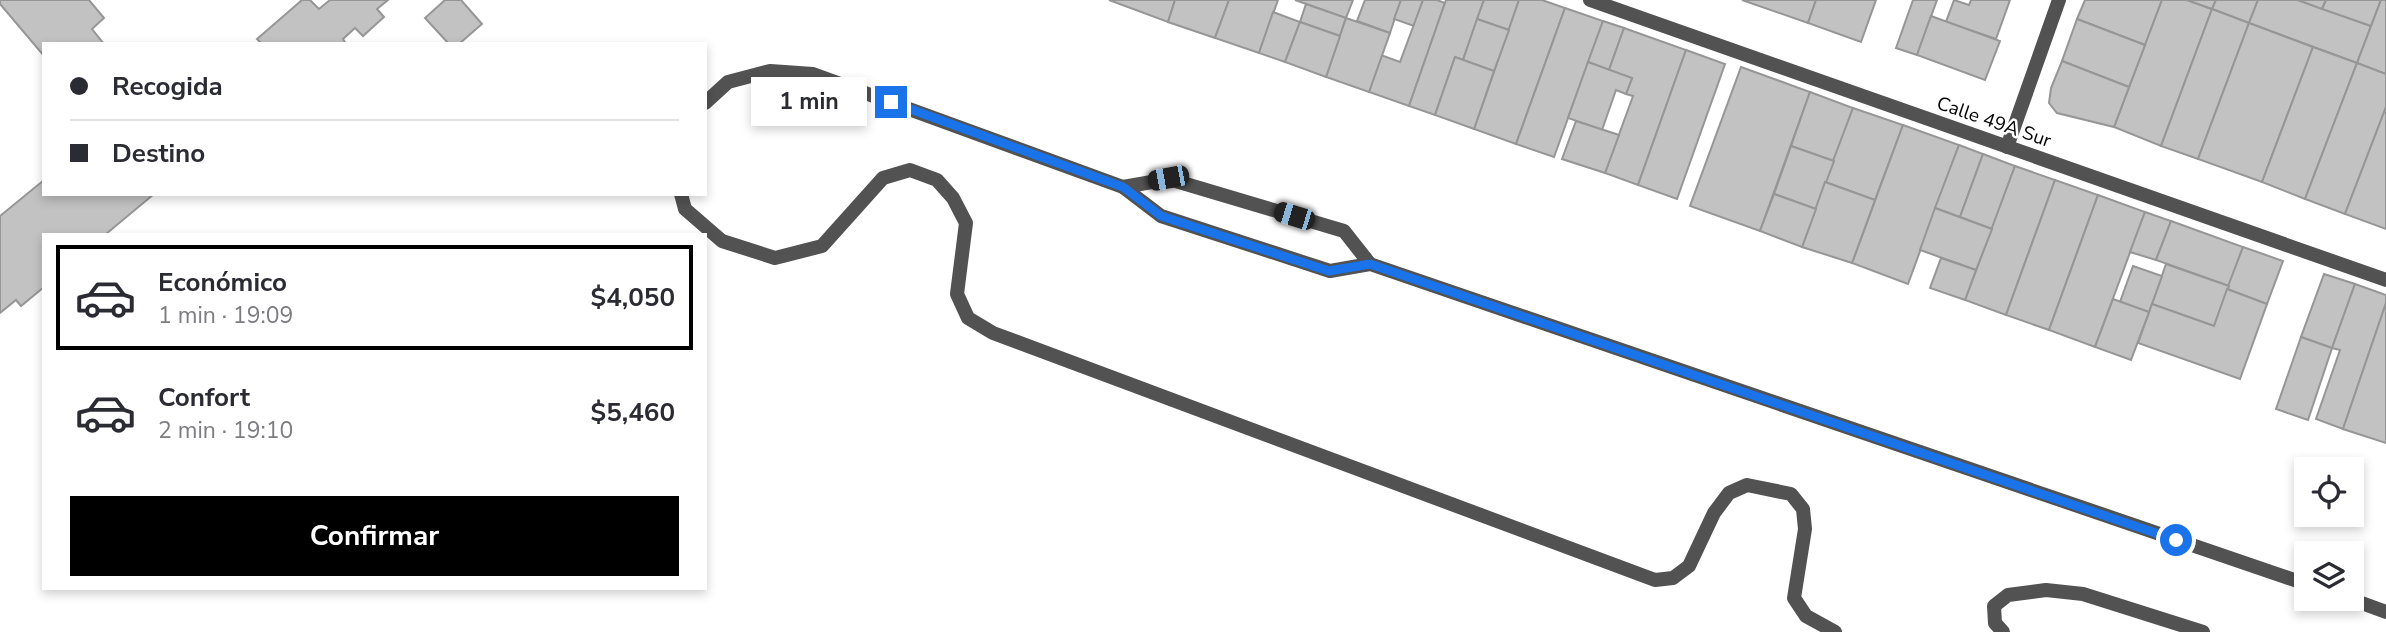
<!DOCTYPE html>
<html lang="es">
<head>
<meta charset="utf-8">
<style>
	body { margin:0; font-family:"Nunito Sans",sans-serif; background:#f7f7f7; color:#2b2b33; height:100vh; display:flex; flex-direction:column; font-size:26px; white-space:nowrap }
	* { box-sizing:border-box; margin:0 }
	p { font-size:23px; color:#7c7c81 }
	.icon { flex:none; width:38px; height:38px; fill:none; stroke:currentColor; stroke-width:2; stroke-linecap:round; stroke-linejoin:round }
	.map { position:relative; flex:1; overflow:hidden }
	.panel { position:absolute; left:42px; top:233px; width:665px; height:357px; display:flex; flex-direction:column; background:#fff; border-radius:0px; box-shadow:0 4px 10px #0003 }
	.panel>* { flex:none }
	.top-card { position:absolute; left:42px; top:42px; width:665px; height:154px; border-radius:0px; box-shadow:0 4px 10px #0003; display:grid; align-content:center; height:154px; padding:0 28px; background:#fff }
	.fabs { position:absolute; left:2294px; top:457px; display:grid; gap:14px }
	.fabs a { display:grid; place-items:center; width:70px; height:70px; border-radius:0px; background:#fff; box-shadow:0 4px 10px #0003; font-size:35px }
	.end { position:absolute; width:32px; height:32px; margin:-16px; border:9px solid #1a73e8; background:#fff; box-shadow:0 0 0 4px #fff }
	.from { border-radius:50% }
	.bubble { position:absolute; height:49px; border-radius:0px; background:#fff; box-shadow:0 4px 10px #0003; font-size:23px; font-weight:700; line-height:49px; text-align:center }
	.car { position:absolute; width:21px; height:42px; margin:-21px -10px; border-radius:9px; box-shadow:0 0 5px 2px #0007; background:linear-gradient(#222 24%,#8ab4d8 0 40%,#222 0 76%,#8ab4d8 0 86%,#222 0) }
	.top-card b { display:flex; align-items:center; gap:24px; height:66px; font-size:26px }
	.top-card b+b { border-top:2px solid #e1e1e2 }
	.top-card i { width:18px; height:18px; background:#2b2b33 }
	ul { padding:12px 0 0; list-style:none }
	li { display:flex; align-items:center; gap:21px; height:105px; margin:0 14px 10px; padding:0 14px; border:4px solid transparent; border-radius:0px }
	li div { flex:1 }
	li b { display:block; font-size:26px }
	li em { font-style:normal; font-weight:700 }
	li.on { border-color:#000 }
	li>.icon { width:63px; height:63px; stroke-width:1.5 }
	.action { display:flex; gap:14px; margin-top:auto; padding:14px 28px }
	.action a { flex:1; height:80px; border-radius:0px; background:#000; color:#fff; font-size:28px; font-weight:700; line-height:80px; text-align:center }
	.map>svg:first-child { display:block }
	.building { fill:#c2c2c2; stroke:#969696; stroke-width:2 }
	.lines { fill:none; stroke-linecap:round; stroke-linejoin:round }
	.lane { stroke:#525252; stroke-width:14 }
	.street { stroke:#525252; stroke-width:14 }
	.route { stroke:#1a73e8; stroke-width:9 }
	.labels { text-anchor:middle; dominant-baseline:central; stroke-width:5; stroke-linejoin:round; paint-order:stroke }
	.street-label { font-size:19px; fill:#000; stroke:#fff }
</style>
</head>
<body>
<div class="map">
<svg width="2386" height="632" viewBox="0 0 2386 632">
	<rect width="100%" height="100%" fill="#fff"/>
	<g class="building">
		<path d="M0,0H89L104,18L92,29L104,44H44V56L0,4Z"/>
		<path d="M302,0H310L319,9L330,0H388L377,9L384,17L363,36L355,28L343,39L346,44H262L257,39Z"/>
		<path d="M445,0H461L482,24L459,44H449L425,18Z"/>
		<path d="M1109,0H1175L1168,22Z"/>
		<path d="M1175,0H1229L1215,38L1168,22Z"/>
		<path d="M1229,0H1278L1259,53L1215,38Z"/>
		<path d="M1295,0H1353L1346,18Z"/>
		<path d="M1365,0H1401L1390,33L1357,21Z"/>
		<path d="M1401,0H1423L1414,26L1394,19Z"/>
		<path d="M1423,0H1437L1445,3L1409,106L1369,92L1381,55L1400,62Z"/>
		<path d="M1446,0H1484L1463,60L1455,57L1435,115L1409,106Z"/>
		<path d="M1484,0H1519L1509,30L1477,19Z"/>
		<path d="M1519,0H1542L1565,8L1516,144L1474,129Z"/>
		<path d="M1742,0H1816L1808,23Z"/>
		<path d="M1816,0H1876L1861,42L1808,23Z"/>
		<path d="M1913,0H1937L1917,55L1896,48Z"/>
		<path d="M1954,0L1969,5L1971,0H2010L1996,39L1946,22Z"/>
		<path d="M2085,0H2162L2145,45L2077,19Z"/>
		<path d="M2162,0H2187L2212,9L2161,146L2114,127Z"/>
		<path d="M2187,0H2216L2212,9Z"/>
		<path d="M2216,0H2258L2249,23L2212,9Z"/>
		<path d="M2258,0H2298L2371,26L2357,63L2249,23Z"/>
		<path d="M2298,0H2326L2322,9Z"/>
		<path d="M2326,0H2381L2371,26L2322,9Z"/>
		<path d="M2381,0H2386V74L2357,63Z"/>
		<path d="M1306,4L1346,18L1340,36L1300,22Z"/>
		<path d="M1565,8L1603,21L1554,157L1516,144Z"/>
		<path d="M2212,9L2249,23L2198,159L2161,146Z"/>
		<path d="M1273,12L1300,22L1285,62L1259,53Z"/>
		<path d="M1931,16L2000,41L1985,80L1917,55Z"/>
		<path d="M1346,18L1390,33L1369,92L1326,77Z"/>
		<path d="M1477,19L1509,30L1494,71L1463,60Z"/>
		<path d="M2077,19L2145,45L2129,87L2062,61Z"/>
		<path d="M1603,21L1624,28L1609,70L1588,62Z"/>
		<path d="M1300,22L1340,36L1326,77L1285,62Z"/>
		<path d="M2249,23L2313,47L2262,182L2198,159Z"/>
		<path d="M1624,28L1686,50L1638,185L1605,173L1633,96L1626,94L1632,78L1609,70Z"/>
		<path d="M2313,47L2357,63L2305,199L2262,182Z"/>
		<path d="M1686,50L1725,64L1677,199L1638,185Z"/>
		<path d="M1455,57L1494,71L1474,129L1435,115Z"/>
		<path d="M2062,61L2129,87L2114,127L2057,113L2049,103L2051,88Z"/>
		<path d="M1588,62L1632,78L1626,94L1616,90L1602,130L1568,118Z"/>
		<path d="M2357,63L2386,74V107L2345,214L2305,199Z"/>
		<path d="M1741,67L1810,92L1760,231L1690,206Z"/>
		<path d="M1810,92L1853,108L1834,161L1791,146Z"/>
		<path d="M2386,107V229L2345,214Z"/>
		<path d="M1853,108L1903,125L1875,200L1825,182Z"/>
		<path d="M1576,121L1619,135L1605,173L1562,159Z"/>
		<path d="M1903,125L1959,145L1908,284L1852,263Z"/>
		<path d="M1959,145L1983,154L1960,217L1935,208Z"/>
		<path d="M1791,146L1834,161L1816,209L1774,194Z"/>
		<path d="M1983,154L2015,166L1992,229L1960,217Z"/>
		<path d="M2015,166L2055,180L2006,315L1965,300Z"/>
		<path d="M44,180V194H154L106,234H44V287L21,306L16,300L0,313V216Z"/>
		<path d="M2055,180L2098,195L2049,330L2006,315Z"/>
		<path d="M1825,182L1875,200L1852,263L1802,247Z"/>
		<path d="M1774,194L1816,209L1802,247L1760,231Z"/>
		<path d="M2098,195L2145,212L2095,347L2049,330Z"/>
		<path d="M1935,208L1992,229L1976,270L1920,250Z"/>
		<path d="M2145,212L2171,221L2156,260L2130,252Z"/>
		<path d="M2171,221L2243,247L2229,286L2156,260Z"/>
		<path d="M2243,247L2283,261L2267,304L2227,289Z"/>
		<path d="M1941,258L1976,270L1965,300L1930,288Z"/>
		<path d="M2166,264L2229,286L2214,326L2152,304Z"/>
		<path d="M2133,266L2162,276L2149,312L2120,302Z"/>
		<path d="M2324,274L2355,284L2332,348L2301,337Z"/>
		<path d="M2355,284L2386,295V303L2343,429L2316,419L2340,350L2332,348Z"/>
		<path d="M2227,289L2267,304L2240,379L2138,343L2152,304L2214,326Z"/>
		<path d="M2113,299L2149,312L2131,360L2095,347Z"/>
		<path d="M2386,303V443L2343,429Z"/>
		<path d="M2301,337L2332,348L2308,420L2276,409Z"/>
	</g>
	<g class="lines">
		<g class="lane">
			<path d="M705,103L728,82L770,71L813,74L1123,187L1161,216L1330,271L1370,264L2306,584"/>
			<path d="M1123,187L1169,179L1344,231L1370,264"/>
			<path d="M681,194L685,209L722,241L775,258L822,246L883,178L910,170L937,180L953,198L966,223L957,294L968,318L993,333L1655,580L1673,578L1689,566L1714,513L1729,493L1747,485L1791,494L1803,509L1805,529L1794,598L1806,616L1835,632"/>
			<path d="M2348,598L2386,612"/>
			<path d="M2003,632L1995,623L1994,606L2008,595L2046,590L2083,594L2203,632"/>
		</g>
		<g class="street">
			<path d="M1590,0L2386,280"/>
			<path d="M2007,147L2059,0"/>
		</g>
	</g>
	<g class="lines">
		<path class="route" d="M891,102L1123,187L1161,216L1329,271L1370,264L2176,540"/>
	</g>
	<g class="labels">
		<g class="street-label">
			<text transform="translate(1994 122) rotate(19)">Calle 49A Sur</text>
		</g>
	</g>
</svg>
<div class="fabs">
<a><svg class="icon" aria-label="locate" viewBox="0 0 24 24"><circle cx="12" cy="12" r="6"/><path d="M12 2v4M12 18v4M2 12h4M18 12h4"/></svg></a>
<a><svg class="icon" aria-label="layers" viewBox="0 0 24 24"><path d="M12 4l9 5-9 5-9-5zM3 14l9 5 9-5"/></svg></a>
</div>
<i class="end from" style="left:2176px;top:540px"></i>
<i class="end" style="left:891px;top:102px"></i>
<div class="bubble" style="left:751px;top:77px;width:116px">1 min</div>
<i class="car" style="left:1168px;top:178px;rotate:259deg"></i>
<i class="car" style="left:1294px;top:216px;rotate:287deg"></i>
<div class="top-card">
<b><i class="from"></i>Recogida</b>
<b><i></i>Destino</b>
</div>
<section class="panel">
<ul>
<li class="on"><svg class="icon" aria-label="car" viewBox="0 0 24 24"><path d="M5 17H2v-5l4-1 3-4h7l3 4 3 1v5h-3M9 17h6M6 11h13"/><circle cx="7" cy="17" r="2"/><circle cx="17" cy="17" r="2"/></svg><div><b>Económico</b><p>1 min · 19:09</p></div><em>$4,050</em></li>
<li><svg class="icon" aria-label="car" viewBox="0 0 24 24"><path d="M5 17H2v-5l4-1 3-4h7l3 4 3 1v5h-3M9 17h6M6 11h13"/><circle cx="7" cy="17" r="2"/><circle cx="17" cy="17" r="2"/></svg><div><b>Confort</b><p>2 min · 19:10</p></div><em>$5,460</em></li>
</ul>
<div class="action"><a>Confirmar</a></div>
</section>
</div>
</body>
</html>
